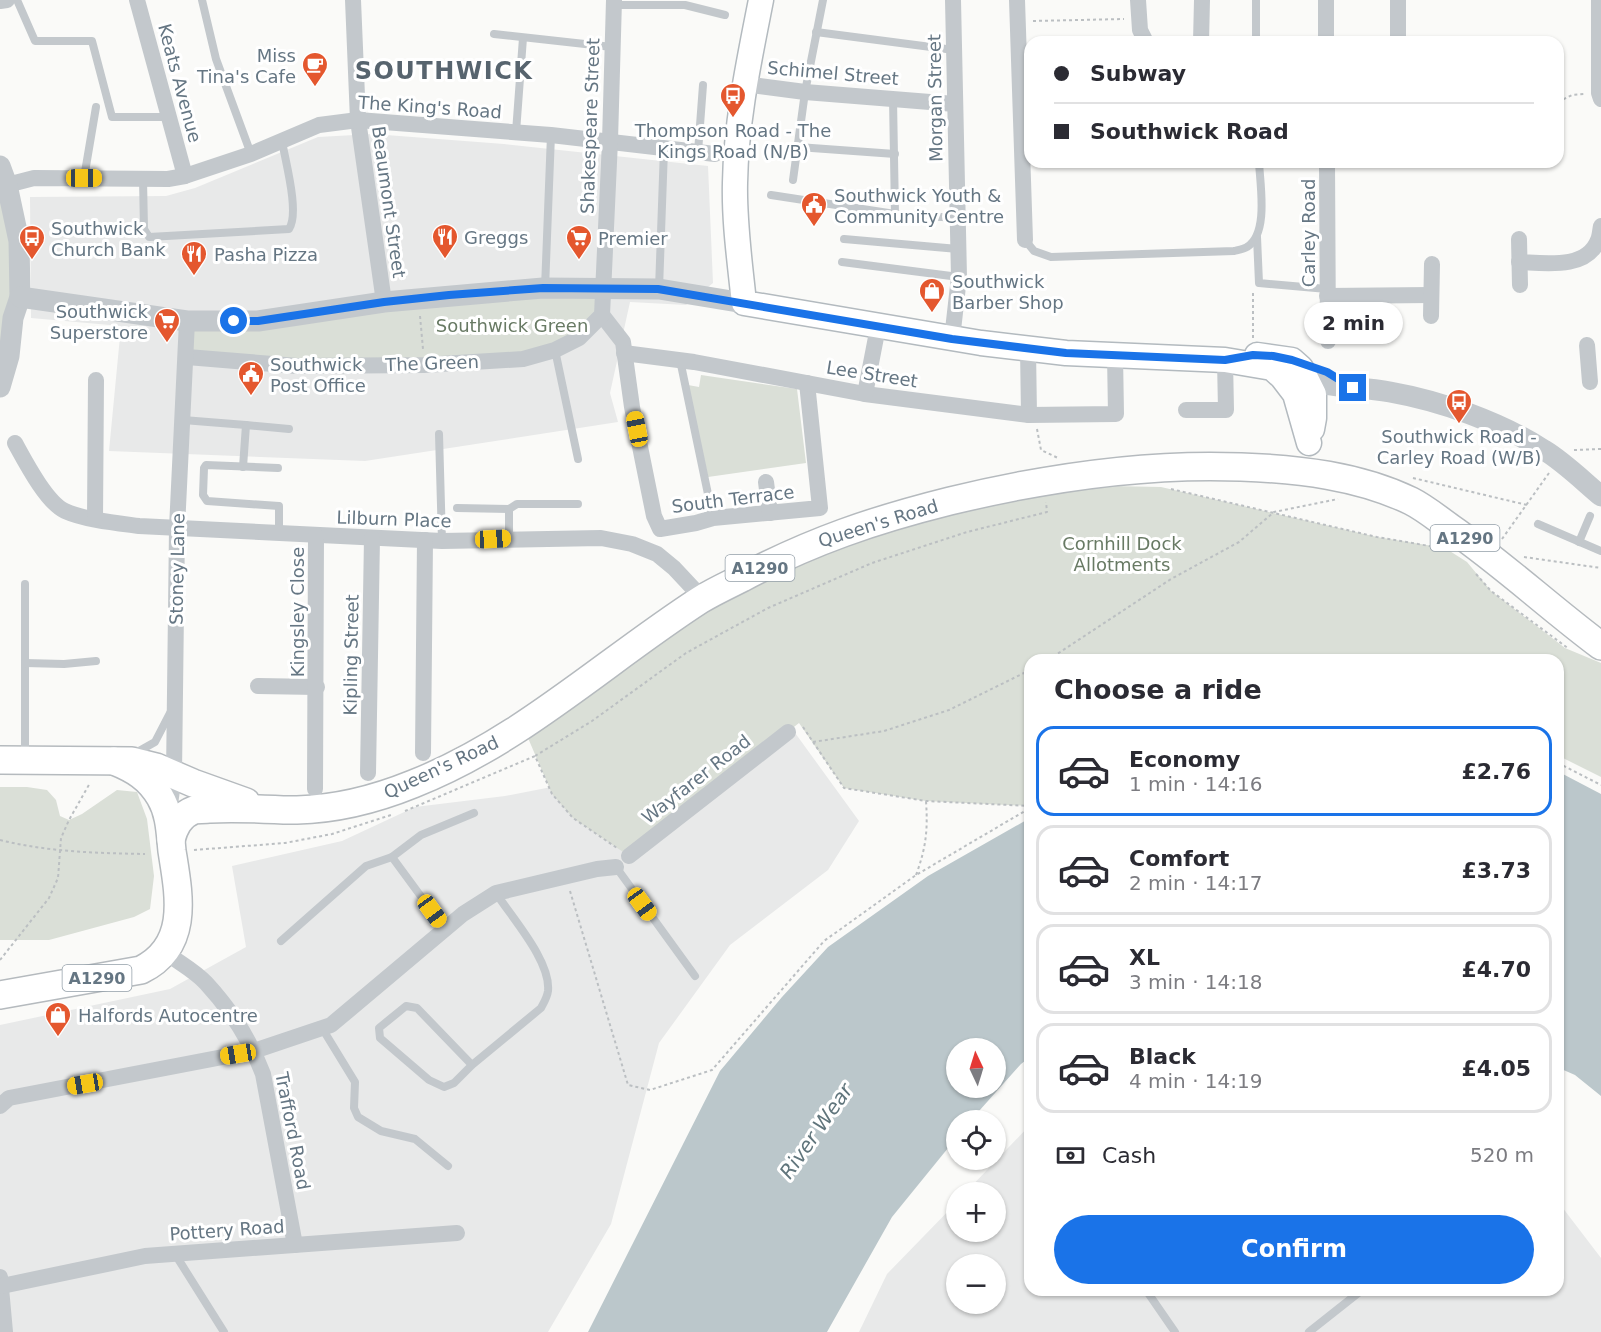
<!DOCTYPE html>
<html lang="en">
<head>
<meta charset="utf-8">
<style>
	body { margin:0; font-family:"DejaVu Sans",sans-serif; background:#f2f2f3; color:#2b2b33; height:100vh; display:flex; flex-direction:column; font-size:22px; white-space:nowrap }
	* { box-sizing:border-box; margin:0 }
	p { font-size:20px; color:#7c7c81 }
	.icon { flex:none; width:33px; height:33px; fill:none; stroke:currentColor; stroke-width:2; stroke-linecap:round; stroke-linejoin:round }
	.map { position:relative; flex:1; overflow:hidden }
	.panel { position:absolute; left:1024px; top:654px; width:540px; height:642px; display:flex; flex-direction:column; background:#fff; border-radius:18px; box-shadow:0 2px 4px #0004 }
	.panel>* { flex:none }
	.top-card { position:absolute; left:1024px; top:36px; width:540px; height:132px; border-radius:18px; box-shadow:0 2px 4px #0004; display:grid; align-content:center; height:132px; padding:0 30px; background:#fff }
	.needle { width:39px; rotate:356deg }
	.controls { position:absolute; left:946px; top:1038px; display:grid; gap:12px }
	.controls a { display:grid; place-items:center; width:60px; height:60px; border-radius:50%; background:#fff; box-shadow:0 2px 4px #0004; font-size:30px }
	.end { position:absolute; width:27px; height:27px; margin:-14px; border:8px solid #1a73e8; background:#fff; box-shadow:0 0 0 3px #fff }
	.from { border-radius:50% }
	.bubble { position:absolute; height:42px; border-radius:21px; background:#fff; box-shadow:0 2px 4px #0004; font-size:20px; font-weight:600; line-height:42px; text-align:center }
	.car { position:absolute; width:18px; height:36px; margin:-18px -9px; border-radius:8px; box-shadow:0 0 4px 2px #0007; background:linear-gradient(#f5c518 24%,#345 0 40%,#f5c518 0 76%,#345 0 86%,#f5c518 0) }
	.top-card b { display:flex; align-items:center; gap:21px; height:57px; font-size:22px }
	.top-card b+b { border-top:2px solid #e1e1e2 }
	.top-card i { width:15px; height:15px; background:#2b2b33 }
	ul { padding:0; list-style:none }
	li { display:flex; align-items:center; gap:18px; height:90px; margin:0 12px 9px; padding:0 18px; border:3px solid #e1e1e2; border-radius:18px }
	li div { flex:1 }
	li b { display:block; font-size:22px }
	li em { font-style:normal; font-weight:600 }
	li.on { border-color:#1a73e8 }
	li>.icon { width:54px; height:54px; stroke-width:1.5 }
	h2 { padding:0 30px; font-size:27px; line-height:72px }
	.pay { display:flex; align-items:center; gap:15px; height:66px; padding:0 30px; font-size:22px }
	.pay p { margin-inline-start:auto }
	.action { display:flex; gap:12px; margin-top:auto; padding:12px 30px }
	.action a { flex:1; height:69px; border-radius:36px; background:#1a73e8; color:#fff; font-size:24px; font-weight:600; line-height:69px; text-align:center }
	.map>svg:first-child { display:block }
	.built { fill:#e8e9e9; fill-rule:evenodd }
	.green { fill:#dadfd7 }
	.water { fill:#bbc7cb; fill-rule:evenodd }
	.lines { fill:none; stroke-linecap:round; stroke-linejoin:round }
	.secondary-casing { stroke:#b3babf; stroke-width:27 }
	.primary-casing { stroke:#b5babe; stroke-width:30 }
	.path { stroke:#bbbfc2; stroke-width:2; stroke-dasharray:3 3; stroke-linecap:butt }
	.service { stroke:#c3c8cc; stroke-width:8 }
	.minor { stroke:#c3c8cc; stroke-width:16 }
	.tertiary { stroke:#c3c8cc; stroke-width:21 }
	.secondary { stroke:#fff; stroke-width:24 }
	.primary { stroke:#fff; stroke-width:27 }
	.route { stroke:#1a73e8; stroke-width:8 }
	.labels { text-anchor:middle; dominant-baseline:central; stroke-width:6; stroke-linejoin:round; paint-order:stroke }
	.shield { fill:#fff; stroke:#939fa8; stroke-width:1.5 }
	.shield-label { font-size:16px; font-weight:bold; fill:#657683 }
	.poi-label { font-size:18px; fill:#657683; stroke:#fff; text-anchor:start }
	.street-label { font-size:18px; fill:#657683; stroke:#fff }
	.park-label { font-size:18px; fill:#687a64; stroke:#fff }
	.water-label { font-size:20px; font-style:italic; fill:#60757c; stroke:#fff }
	.district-label { font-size:24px; font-weight:bold; letter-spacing:1.5px; fill:#57646e; stroke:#fff }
</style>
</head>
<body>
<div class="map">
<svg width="1601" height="1332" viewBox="0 0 1601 1332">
	<rect width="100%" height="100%" fill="#fafaf8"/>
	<g class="built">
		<path d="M373,134L504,144L708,166L713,283L686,305L630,302L610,393L618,422L365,461L109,451L121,326L31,318L30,197L166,196L195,188L318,137Z"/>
		<path d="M769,697L859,821L828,870L730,945L659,1043L611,1224L548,1332H0V1025L170,989L246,947L232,866L342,841L415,807L505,796L623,773Z"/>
		<path d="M1030,1125V1290H1558L1559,1203L1601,1258V1332H859L887,1274L957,1202V1232H996V1192H966ZM957,1264H996V1304H957Z"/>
	</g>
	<g class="green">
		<path d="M0,166L20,297L0,357Z"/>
		<path d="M604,288L602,315L555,350L424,365L187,357V321Z"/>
		<path d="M701,375L797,389L806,463L708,477L688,385L699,387Z"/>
		<path d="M1111,486L1161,487L1377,537L1445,548L1467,562L1491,591L1547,634L1565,648L1601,663V777L1559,756L1558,660H1030V806L926,801L844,788L799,723L629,856L573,818L552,794L528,738L709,608L808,559L925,519L1045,494Z"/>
		<path d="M0,787H27L47,790L56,800L60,816L69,820L82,814L117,790L137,792L147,819L154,876L150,909L134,917L49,940H0Z"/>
	</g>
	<g class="water">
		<path d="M1559,772L1601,794V1096L1575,1075L1559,1068Z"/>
		<path d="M1030,818V1057L1021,1064L971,1120H957V1137L892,1217L827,1332H588L720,1071L782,997L828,947L928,876ZM957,1048H996V1088H957Z"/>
	</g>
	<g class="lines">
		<defs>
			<g id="secondary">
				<path d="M761,0C749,61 736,121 735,183C734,223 740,263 744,303L981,343L1066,353L1225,360L1272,368L1282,377L1295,394L1309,443"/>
				<path d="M1257,355L1292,360L1301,368L1314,394V418L1312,429"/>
			</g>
			<g id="primary">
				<path d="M0,760L132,761L156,767L193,783L246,802"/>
				<path d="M171,840C174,827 180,815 194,810C199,809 204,810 210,809C239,807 268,810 297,810C337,809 376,799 413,784C520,742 604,662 700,600C713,592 728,585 742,578C812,541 874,520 950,501C1045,478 1143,463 1241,467C1299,469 1359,476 1411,501C1425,508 1438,519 1451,528C1503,564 1550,608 1601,646"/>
				<path d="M0,995L141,970C190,946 179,895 172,851C170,832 170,814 160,797C149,778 134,769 114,761"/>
			</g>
		</defs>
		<use href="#secondary" class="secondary-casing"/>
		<use href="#primary" class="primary-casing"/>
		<g class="path">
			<path d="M1033,21L1124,19"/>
			<path d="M1558,102L1572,95L1584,94"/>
			<path d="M420,316L423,349"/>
			<path d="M1253,338V292"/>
			<path d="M1037,429L1041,450L1058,458"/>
			<path d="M1574,450L1601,449"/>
			<path d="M1413,478L1527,505"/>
			<path d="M1171,489L1377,537L1441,548"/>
			<path d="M1502,539L1549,473"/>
			<path d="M1524,557L1601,568"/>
			<path d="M1476,574L1491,591L1569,649"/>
			<path d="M1048,660L1171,579L1239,542L1274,512L1338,499"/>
			<path d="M803,727L844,788L926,801L1030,806"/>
			<path d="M813,742L884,731L949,710L1030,670"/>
			<path d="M535,756L592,721L686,653L768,608L872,563L967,532L1047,512L1046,502"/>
			<path d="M1558,763L1601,785"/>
			<path d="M405,811L535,756L552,794L573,818L617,848"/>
			<path d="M0,840C48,852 96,853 145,854"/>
			<path d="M194,850L285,843L332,834L391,815"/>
			<path d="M916,875C926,848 928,830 926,801"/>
			<path d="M570,891L628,1085L650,1090L712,1070L824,941L916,875L1030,808"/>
			<path d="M0,960L49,898L58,878L61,838L69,820L90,783"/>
		</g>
		<g class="service">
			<path d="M17,0L35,41H92L112,117H169"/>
			<path d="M202,0L216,59L251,154"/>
			<path d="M1256,0V42"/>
			<path d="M613,5H685L725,15"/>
			<path d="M816,32L954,50"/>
			<path d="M494,34L612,47"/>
			<path d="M893,99L895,214"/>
			<path d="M516,132L523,38"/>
			<path d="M798,147L895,154"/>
			<path d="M698,152L703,85"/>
			<path d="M84,178L96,107"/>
			<path d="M143,179L144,229L149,237L289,229C300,213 285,160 282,141"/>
			<path d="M793,180L805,92L823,0"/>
			<path d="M771,195L895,214L957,218"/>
			<path d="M1257,237L1259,283L1327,289"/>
			<path d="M844,239L958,249"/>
			<path d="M1025,240L1034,251L1051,257L1234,251C1238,250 1244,249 1247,247C1269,234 1260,184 1259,162"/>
			<path d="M842,262L959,277"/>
			<path d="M545,288L551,135"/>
			<path d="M659,289L664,149"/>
			<path d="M555,350L578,459"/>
			<path d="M680,360L713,518"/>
			<path d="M183,420L246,425"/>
			<path d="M439,434L442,541"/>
			<path d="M243,467L246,425L289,429"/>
			<path d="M278,468L206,465L204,468L203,495L207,501L279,506V534"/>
			<path d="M457,508L509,509L517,504H578"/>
			<path d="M509,509V538"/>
			<path d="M1538,524L1601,551"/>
			<path d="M1579,542L1590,516"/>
			<path d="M25,584V757"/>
			<path d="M25,663L64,664L96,661"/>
			<path d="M132,755L155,742L170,713"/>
			<path d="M617,866L616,867L695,976"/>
			<path d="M445,929L392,857L421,835L474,813"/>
			<path d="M281,941L366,866L392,857"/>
			<path d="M322,1028L355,1082L354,1108L358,1117L381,1131L415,1139L448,1166"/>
			<path d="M472,1065L417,1008L406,1006L379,1028L380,1038L429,1080L444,1087L454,1083L472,1065L541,1008C544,1002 547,998 548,991C551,961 512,918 496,893"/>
			<path d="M175,1254L224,1332"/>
			<path d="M1146,1290L1175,1332"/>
			<path d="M1309,1332L1362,1290"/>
		</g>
		<g class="minor">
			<path d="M137,0L185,176"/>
			<path d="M353,0L358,120L384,302"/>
			<path d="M1017,0L1025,240"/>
			<path d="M1138,0L1140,30L1146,42"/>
			<path d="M1326,0V42"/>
			<path d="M1599,0V93L1601,99"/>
			<path d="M0,1L7,0"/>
			<path d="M1201,42L1202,0"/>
			<path d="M1398,42V0"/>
			<path d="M744,84L805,92L955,104"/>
			<path d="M1327,162L1328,341"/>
			<path d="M7,185L34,178L168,179L185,176L251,154L319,125L358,120L551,135L715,154"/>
			<path d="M1519,239L1520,285"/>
			<path d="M1519,262C1544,263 1587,270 1598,240C1600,236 1600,230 1601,226"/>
			<path d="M1327,296L1431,295"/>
			<path d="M602,315L623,342L632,407L654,516L660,529L696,523L713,518L820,508L807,383"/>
			<path d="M1431,316L1432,264"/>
			<path d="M952,339L959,277L953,0"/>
			<path d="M1587,345L1590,382"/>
			<path d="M1028,349L1029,415"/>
			<path d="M624,353L694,362L865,394L1029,415L1116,414L1115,355"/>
			<path d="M187,357L297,366L424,365L523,359L555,350L579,338L602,315L610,141L614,0"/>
			<path d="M865,394L878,327"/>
			<path d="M1186,410H1226L1225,360"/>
			<path d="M15,443C25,461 46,502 65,511C85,520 116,523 139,526L442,541L601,538L632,544L657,554L674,568L703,599"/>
			<path d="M766,482L770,513"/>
			<path d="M95,519L96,380"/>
			<path d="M258,686L317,687"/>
			<path d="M423,753L425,540"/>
			<path d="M368,773L372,538"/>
			<path d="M315,789L316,536"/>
			<path d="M169,812L174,775L177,528L187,321"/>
			<path d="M629,856L788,732"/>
			<path d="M165,952C178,962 195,971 206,983C230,1009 251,1042 263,1074L295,1245"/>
			<path d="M0,1106L9,1098L254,1051L331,1025L463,914L496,893L597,869L616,867"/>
			<path d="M0,1277L5,1332"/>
			<path d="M2,1286L145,1256L457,1233"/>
		</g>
		<g class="tertiary">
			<path d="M0,166L7,185L19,241L20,297L13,318L9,356L0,387"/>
			<path d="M20,297L187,321H258L384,302L543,288L659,289L744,303"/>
			<path d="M1295,377C1327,388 1358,386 1390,392C1441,401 1500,422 1544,450C1564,462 1583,481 1601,496"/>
		</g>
		<use href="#secondary" class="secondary"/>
		<use href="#primary" class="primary"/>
	</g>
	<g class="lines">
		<path class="route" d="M234,321H258L384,302L449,295L543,288L658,289L952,339L1066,353L1225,360L1253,355L1273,356L1292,360L1327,372L1353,388"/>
	</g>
	<defs>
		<symbol id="cafe-pin" viewBox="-11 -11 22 30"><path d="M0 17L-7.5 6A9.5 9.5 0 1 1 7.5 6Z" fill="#e4572e" stroke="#fff"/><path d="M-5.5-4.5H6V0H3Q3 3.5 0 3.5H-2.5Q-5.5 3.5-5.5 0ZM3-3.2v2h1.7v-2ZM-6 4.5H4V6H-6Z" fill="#fff"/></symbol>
		<symbol id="bus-pin" viewBox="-11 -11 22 30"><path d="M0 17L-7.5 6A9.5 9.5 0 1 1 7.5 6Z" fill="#e4572e" stroke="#fff"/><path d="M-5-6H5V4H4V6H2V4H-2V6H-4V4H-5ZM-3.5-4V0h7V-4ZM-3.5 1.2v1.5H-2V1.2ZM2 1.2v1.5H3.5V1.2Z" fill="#fff"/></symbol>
		<symbol id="civic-pin" viewBox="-11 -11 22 30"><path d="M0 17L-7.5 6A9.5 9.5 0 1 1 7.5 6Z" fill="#e4572e" stroke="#fff"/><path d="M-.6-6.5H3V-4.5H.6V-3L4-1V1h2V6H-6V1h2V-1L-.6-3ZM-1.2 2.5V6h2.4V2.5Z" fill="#fff"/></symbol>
		<symbol id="restaurant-pin" viewBox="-11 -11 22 30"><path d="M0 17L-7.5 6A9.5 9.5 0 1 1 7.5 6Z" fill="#e4572e" stroke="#fff"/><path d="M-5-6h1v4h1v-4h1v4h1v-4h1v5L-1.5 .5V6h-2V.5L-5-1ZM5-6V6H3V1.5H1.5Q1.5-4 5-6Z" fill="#fff"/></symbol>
		<symbol id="supermarket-pin" viewBox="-11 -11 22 30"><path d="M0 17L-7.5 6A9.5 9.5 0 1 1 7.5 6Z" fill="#e4572e" stroke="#fff"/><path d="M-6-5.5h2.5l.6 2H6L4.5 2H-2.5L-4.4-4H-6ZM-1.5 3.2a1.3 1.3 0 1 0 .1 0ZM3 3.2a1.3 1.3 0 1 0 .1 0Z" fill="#fff"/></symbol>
		<symbol id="shop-pin" viewBox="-11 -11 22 30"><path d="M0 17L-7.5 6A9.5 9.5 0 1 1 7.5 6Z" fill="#e4572e" stroke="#fff"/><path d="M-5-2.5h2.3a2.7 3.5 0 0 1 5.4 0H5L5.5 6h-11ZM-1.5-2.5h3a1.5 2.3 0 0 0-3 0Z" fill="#fff"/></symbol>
	</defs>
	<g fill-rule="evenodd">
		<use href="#cafe-pin" x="300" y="50" width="30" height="40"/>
		<use href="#bus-pin" x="718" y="81" width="30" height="40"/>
		<use href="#civic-pin" x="799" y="190" width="30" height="40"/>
		<use href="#restaurant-pin" x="430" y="222" width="30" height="40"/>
		<use href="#bus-pin" x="17" y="223" width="30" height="40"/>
		<use href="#supermarket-pin" x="564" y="223" width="30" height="40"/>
		<use href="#restaurant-pin" x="179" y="239" width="30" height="40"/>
		<use href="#shop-pin" x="917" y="276" width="30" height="40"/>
		<use href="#supermarket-pin" x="152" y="306" width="30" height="40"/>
		<use href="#civic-pin" x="236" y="359" width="30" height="40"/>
		<use href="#bus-pin" x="1444" y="387" width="30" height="40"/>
		<use href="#shop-pin" x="43" y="1000" width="30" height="40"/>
	</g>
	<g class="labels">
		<g class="shield">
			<rect x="1430.5" y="525" width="69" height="26" rx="4.5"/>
			<rect x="725.5" y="555" width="69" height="26" rx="4.5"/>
			<rect x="62.5" y="965" width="69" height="26" rx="4.5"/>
		</g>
		<g class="shield-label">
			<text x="1465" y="538">A1290</text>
			<text x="760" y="568">A1290</text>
			<text x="97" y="978">A1290</text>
		</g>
		<g class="poi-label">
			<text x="296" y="55" text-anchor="end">Miss<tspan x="296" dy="21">Tina's Cafe</tspan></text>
			<text x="733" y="130" text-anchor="middle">Thompson Road - The<tspan x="733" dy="21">Kings Road (N/B)</tspan></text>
			<text x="834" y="195">Southwick Youth &amp;<tspan x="834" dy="21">Community Centre</tspan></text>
			<text x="51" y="228">Southwick<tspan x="51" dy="21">Church Bank</tspan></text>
			<text x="464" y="237">Greggs</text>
			<text x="598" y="238">Premier</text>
			<text x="214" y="254">Pasha Pizza</text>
			<text x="952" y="281">Southwick<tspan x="952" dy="21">Barber Shop</tspan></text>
			<text x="148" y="311" text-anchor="end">Southwick<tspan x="148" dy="21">Superstore</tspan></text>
			<text x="270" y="364">Southwick<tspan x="270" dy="21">Post Office</tspan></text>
			<text x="1459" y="436" text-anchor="middle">Southwick Road -<tspan x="1459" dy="21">Carley Road (W/B)</tspan></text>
			<text x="78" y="1015">Halfords Autocentre</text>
		</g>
		<g class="street-label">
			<text transform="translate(833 73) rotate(5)">Schimel Street</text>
			<text transform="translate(180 83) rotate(75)">Keats Avenue</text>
			<text transform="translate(935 98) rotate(-91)">Morgan Street</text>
			<text transform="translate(430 107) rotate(4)">The King's Road</text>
			<text transform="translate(590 126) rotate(-88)">Shakespeare Street</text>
			<text transform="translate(389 202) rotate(82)">Beaumont Street</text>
			<text transform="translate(1308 233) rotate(-90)">Carley Road</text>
			<text transform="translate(432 363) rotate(-2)">The Green</text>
			<text transform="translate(872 374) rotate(9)">Lee Street</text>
			<text transform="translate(733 499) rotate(-7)">South Terrace</text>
			<text transform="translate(394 519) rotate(2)">Lilburn Place</text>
			<text transform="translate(878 523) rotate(-17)">Queen's Road</text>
			<text transform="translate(177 569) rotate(-89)">Stoney Lane</text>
			<text transform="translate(297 612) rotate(-90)">Kingsley Close</text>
			<text transform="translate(351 655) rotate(-89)">Kipling Street</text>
			<text transform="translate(441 767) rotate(-25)">Queen's Road</text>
			<text transform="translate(696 779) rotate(-38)">Wayfarer Road</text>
			<text transform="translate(293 1131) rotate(79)">Trafford Road</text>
			<text transform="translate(227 1230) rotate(-4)">Pottery Road</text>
		</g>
		<g class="park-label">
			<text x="512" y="325">Southwick Green</text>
			<text x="1122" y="543">Cornhill Dock<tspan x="1122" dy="21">Allotments</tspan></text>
		</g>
		<g class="water-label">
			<text transform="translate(816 1131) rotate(-55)">River Wear</text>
		</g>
		<g class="district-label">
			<text x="444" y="71">SOUTHWICK</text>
		</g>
	</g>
</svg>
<div class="controls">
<a><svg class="needle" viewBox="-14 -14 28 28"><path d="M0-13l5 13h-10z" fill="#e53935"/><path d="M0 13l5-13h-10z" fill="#7c7c81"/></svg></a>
<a><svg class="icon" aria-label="locate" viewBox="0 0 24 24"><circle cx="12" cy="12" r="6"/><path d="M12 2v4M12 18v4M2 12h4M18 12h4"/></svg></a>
<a>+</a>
<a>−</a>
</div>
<i class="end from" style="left:234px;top:321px"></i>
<i class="end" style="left:1353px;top:388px"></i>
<div class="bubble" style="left:1304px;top:302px;width:99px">2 min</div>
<i class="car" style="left:84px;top:178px;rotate:90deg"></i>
<i class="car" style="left:637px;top:429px;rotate:349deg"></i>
<i class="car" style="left:493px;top:539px;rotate:87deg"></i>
<i class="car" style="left:642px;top:904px;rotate:144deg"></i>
<i class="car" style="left:432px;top:911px;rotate:144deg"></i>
<i class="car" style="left:238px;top:1054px;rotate:261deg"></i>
<i class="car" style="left:85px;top:1084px;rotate:260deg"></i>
<div class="top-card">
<b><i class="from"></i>Subway</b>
<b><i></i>Southwick Road</b>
</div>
<section class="panel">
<h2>Choose a ride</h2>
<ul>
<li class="on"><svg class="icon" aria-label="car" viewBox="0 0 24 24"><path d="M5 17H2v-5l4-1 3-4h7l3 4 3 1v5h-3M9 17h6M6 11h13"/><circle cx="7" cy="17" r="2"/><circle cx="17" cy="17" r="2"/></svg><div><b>Economy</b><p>1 min · 14:16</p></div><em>£2.76</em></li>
<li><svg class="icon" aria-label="car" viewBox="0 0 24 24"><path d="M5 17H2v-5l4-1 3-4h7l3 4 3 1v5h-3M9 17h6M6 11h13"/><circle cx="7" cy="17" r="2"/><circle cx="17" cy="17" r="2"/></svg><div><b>Comfort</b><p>2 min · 14:17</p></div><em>£3.73</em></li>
<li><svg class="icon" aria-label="car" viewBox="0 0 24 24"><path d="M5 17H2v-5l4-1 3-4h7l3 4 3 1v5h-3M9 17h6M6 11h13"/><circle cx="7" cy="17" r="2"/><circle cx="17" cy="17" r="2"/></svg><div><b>XL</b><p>3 min · 14:18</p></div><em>£4.70</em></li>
<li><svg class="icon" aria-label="car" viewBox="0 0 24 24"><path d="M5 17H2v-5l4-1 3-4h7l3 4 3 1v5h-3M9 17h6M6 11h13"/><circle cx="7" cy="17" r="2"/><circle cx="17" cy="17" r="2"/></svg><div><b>Black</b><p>4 min · 14:19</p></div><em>£4.05</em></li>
</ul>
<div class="pay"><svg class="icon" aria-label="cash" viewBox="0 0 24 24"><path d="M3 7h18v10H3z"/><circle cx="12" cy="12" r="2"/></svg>Cash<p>520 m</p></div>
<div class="action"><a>Confirm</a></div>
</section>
</div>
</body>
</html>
